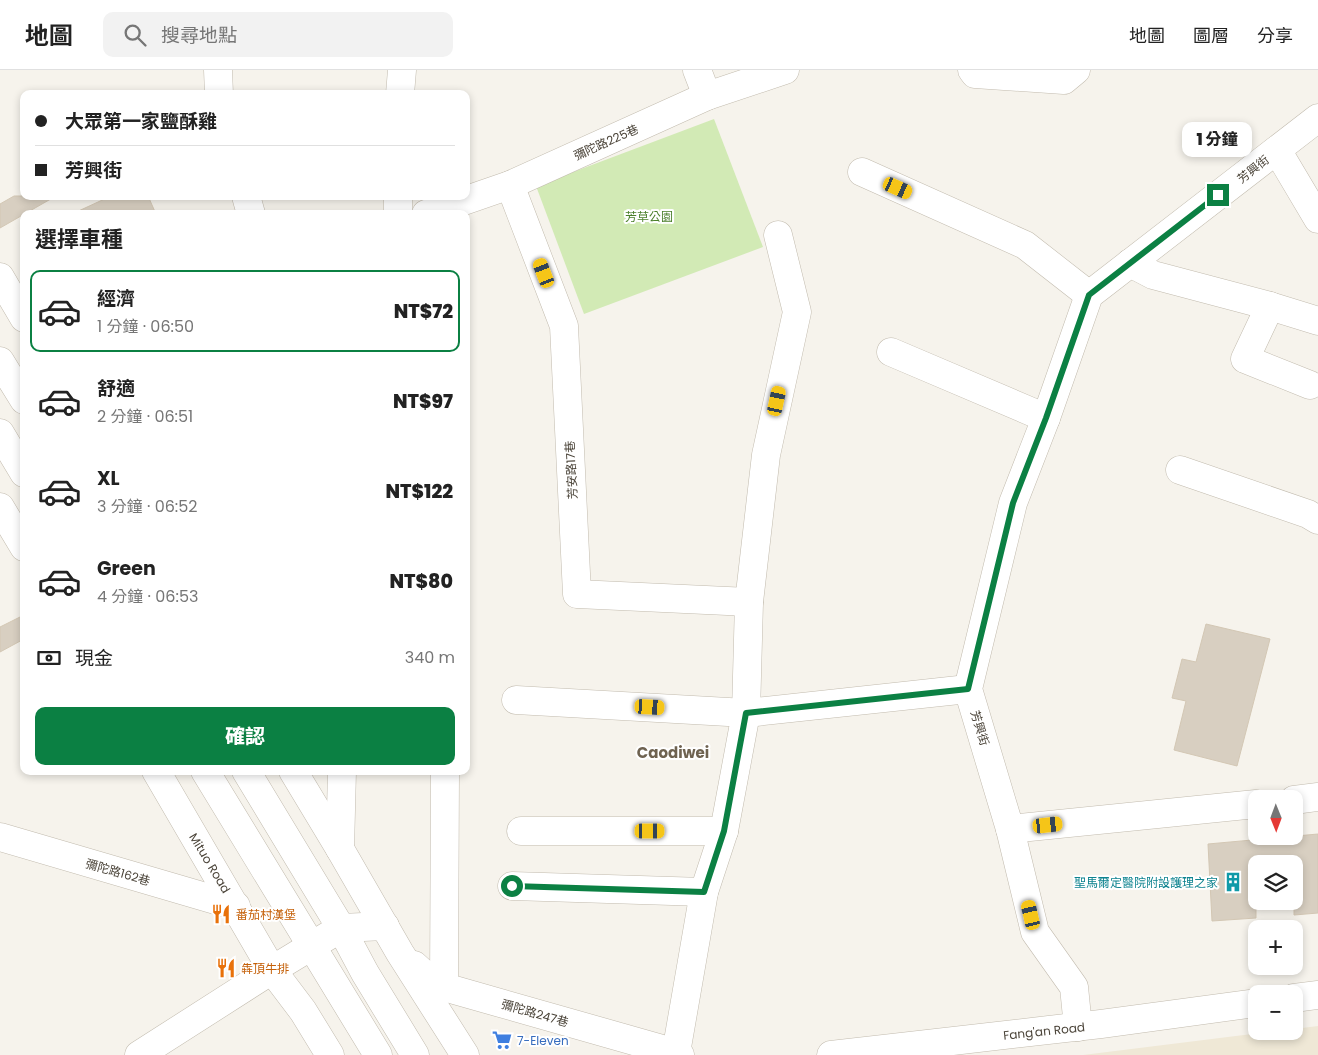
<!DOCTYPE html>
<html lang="zh-TW">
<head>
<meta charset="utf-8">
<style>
	body { margin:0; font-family:Poppins,"Noto Sans TC",sans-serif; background:#f2f2f2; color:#222; height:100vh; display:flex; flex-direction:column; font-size:19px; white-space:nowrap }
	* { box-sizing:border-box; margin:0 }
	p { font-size:16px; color:#767676 }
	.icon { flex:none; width:28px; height:28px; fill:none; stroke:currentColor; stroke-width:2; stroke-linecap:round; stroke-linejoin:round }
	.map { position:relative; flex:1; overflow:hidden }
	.drawer { position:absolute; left:20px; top:140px; width:450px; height:565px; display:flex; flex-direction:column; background:#fff; border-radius:10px; box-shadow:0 2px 8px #0003 }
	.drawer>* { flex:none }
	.top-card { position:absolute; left:20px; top:20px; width:450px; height:110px; border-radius:10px; box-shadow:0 2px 8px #0003; display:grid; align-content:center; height:110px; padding:0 15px; background:#fff }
	.needle { width:32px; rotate:179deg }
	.buttons { position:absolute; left:1248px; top:720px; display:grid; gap:10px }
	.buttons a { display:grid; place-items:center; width:55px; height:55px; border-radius:10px; background:#fff; box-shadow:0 2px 8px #0003; font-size:25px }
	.end { position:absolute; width:22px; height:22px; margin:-11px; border:6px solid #0b8043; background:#fff; box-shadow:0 0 0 2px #fff }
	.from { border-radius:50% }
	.bubble { position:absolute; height:35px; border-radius:10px; background:#fff; box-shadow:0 2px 8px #0003; font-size:16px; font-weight:800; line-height:35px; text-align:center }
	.car { position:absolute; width:15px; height:30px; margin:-15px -8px; border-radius:6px; box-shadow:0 0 4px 1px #0007; background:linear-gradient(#f5c518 24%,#345 0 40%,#f5c518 0 76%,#345 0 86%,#f5c518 0) }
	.top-card b { display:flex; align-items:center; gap:18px; height:48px; font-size:19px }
	.top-card b+b { border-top:1px solid #e0e0e0 }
	.top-card i { width:12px; height:12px; background:#222 }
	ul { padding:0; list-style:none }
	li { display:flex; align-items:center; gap:15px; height:82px; margin:0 10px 8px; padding:0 5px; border:2px solid transparent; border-radius:10px }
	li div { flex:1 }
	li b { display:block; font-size:19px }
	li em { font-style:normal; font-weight:800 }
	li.current { border-color:#0b8043 }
	li>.icon { width:45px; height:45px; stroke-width:1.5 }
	h2 { padding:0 15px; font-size:22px; line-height:60px }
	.pay { display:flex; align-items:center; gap:12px; height:55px; padding:0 15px; font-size:19px }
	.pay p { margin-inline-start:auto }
	.action { display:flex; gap:10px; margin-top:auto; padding:10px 15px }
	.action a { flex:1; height:58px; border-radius:10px; background:#0b8043; color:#fff; font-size:20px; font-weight:800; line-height:58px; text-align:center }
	header { display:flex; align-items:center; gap:30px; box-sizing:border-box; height:70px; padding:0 25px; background:#fff; border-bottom:1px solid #e0e0e0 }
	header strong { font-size:24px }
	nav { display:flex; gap:28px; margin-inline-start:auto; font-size:18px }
	.search { width:350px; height:45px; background:#f2f2f2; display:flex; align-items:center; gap:12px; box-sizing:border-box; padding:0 18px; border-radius:10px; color:#767676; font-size:19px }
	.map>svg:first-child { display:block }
	.education { fill:#efe8d6 }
	.green { fill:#d2eab5 }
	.building { fill:#d8cfc1; stroke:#d3c7b4 }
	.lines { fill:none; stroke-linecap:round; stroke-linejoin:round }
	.minor-casing { stroke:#c2bbae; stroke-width:29 }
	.minor { stroke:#fff; stroke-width:28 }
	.route { stroke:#0b8043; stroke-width:6 }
	.labels { text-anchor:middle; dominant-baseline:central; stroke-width:4; stroke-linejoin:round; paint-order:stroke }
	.street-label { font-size:12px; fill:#4b4439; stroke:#fff }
	.park-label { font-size:12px; fill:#4a7f2a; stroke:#fff }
	.culture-label { font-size:12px; fill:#0d838f; stroke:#fff; text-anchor:end }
	.food-label { font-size:12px; fill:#c56008; stroke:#fff; text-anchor:start }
	.shop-label { font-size:12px; fill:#366cbe; stroke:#fff; text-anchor:start }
	.quarter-label { font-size:15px; font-weight:bold; fill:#6e6250; stroke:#fff }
</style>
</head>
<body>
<header>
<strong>地圖</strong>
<div class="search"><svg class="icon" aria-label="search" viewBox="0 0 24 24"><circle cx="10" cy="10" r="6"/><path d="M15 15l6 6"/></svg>搜尋地點</div>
<nav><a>地圖</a><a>圖層</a><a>分享</a></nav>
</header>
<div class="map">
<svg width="1318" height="985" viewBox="0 0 1318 985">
	<rect width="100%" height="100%" fill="#f6f3ec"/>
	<path class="education" d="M1318,956V985H1083L1277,961H1294V959Z"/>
	<path class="green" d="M714,49L763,177L584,244L536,116Z"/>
	<g class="building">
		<path d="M14,126H56L0,158V134Z"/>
		<path d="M111,126H148L156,144H72Z"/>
		<path d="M24,545V569L0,582V557Z"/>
		<path d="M1206,554L1270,569L1237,696L1174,680L1186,631L1172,628L1182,589L1196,592Z"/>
		<path d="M1318,764V843L1294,845V794H1256V848L1212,851L1208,774Z"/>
	</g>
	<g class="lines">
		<defs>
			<g id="minor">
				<path d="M218,0L219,24"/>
				<path d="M697,0L707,26"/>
				<path d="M972,0L975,4L1064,10L1076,0"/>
				<path d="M400,24L402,0"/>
				<path d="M1277,80L1318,149"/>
				<path d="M862,102L1025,175L1089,225"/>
				<path d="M510,115L564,256L577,524L749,532"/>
				<path d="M246,126L251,144"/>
				<path d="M398,144V126"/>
				<path d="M426,144L510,115L707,26L785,0"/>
				<path d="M1130,193L1153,205L1270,236L1318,251"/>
				<path d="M0,207L24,248"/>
				<path d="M1270,236L1245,289L1310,315"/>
				<path d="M891,282L1046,348"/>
				<path d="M0,291L24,330"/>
				<path d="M0,363L24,403"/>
				<path d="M1180,400L1308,444L1318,450"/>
				<path d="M0,437L24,477"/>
				<path d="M516,630L746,643L968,619"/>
				<path d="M156,701L272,900L303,941L330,985"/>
				<path d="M205,701L378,985"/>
				<path d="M246,701L341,858L365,903L415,985"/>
				<path d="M293,701L340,779L400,883L465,985"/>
				<path d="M1294,730L1318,727"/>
				<path d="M1256,734L1010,759L968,619L1013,433L1046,348L1089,225L1318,48"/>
				<path d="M1010,759L1035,862L1074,917L1078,957"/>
				<path d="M521,761H724"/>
				<path d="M0,767L236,836"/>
				<path d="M340,779L342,701"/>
				<path d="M512,816L704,822"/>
				<path d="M414,895L434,913L444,917L676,983L680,985"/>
				<path d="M444,917L445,701"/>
				<path d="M1294,928L1318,925"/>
				<path d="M676,983L704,822L724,761L746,643L749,532L766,385L797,242L778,165"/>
				<path d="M139,985L272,900L341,858L385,856"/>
				<path d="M831,985L1101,954L1256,933"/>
			</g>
		</defs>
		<use href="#minor" class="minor-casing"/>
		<use href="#minor" class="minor"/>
	</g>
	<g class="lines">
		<path class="route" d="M512,816L704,822L724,761L746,643L968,619L1013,433L1046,348L1089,225L1218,125"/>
	</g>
	<defs>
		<symbol id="building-bare" viewBox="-9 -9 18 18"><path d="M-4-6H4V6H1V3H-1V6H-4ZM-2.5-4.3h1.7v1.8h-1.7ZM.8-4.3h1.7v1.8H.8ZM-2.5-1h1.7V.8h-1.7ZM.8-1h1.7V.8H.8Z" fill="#0f9aa8" stroke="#fff" stroke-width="2.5" paint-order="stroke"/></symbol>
		<symbol id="restaurant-bare" viewBox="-9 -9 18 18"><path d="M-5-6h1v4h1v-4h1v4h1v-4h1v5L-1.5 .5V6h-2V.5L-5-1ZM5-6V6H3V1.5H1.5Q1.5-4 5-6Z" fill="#e8710a" stroke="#fff" stroke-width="2.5" paint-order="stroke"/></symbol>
		<symbol id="supermarket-bare" viewBox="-9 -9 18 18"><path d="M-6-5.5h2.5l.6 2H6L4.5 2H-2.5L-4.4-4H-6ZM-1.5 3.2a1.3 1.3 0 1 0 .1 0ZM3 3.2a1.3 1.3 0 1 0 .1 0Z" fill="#3f7fe0" stroke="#fff" stroke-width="2.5" paint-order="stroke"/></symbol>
	</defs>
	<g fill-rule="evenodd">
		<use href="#building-bare" x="1219" y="798" width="28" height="28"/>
		<use href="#restaurant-bare" x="207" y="830" width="28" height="28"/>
		<use href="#restaurant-bare" x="212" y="884" width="28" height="28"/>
		<use href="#supermarket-bare" x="488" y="956" width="28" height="28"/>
	</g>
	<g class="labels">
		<g class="street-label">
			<text transform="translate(606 72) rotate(-24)">彌陀路225巷</text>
			<text transform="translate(1253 99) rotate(-38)">芳興街</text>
			<text transform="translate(571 400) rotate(-93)">芳安路17巷</text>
			<text transform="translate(980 658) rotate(73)">芳興街</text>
			<text transform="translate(210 793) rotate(59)">Mituo Road</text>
			<text transform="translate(118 802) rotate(16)">彌陀路162巷</text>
			<text transform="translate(535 943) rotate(16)">彌陀路247巷</text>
			<text transform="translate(1044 961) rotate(-6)">Fang'an Road</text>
		</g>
		<g class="park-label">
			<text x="649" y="146">芳草公園</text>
		</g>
		<g class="culture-label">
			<text x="1218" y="812">聖馬爾定醫院附設護理之家</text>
		</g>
		<g class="food-label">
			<text x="236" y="844">番茄村漢堡</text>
			<text x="241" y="898">犇頂牛排</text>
		</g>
		<g class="shop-label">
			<text x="517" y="970">7-Eleven</text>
		</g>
		<g class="quarter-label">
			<text x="673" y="682">Caodiwei</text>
		</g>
	</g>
</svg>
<div class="buttons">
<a><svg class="needle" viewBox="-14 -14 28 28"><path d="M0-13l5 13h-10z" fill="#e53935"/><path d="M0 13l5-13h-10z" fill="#767676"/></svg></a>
<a><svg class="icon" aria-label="layers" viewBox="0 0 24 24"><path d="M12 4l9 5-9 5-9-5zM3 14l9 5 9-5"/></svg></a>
<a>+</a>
<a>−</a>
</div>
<i class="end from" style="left:512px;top:816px"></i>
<i class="end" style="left:1218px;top:125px"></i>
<div class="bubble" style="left:1182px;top:52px;width:70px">1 分鐘</div>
<i class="car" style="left:898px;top:118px;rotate:114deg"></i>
<i class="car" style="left:544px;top:203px;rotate:339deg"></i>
<i class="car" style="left:777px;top:331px;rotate:12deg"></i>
<i class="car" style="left:650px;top:637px;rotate:93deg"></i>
<i class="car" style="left:1048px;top:755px;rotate:84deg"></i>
<i class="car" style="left:650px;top:761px;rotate:90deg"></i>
<i class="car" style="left:1031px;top:845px;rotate:347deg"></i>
<div class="top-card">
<b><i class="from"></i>大眾第一家鹽酥雞</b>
<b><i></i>芳興街</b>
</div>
<section class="drawer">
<h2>選擇車種</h2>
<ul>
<li class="current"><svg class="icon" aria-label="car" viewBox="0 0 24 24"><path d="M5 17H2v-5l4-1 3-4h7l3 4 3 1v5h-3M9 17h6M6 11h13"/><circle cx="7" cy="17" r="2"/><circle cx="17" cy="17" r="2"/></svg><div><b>經濟</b><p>1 分鐘 · 06:50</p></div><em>NT$72</em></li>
<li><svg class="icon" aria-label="car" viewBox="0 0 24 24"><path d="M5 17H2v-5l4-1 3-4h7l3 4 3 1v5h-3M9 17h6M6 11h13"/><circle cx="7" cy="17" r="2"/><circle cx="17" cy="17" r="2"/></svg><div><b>舒適</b><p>2 分鐘 · 06:51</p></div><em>NT$97</em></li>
<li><svg class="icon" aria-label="car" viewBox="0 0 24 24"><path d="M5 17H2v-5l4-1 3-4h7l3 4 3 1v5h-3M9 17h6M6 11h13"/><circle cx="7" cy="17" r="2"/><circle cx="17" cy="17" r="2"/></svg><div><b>XL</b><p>3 分鐘 · 06:52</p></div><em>NT$122</em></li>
<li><svg class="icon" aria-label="car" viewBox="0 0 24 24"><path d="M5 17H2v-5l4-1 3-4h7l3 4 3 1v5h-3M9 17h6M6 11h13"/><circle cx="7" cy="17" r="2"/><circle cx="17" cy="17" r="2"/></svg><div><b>Green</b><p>4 分鐘 · 06:53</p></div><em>NT$80</em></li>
</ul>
<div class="pay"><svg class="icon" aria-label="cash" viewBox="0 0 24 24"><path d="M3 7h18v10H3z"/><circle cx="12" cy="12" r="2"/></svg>現金<p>340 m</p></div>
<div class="action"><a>確認</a></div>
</section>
</div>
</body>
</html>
